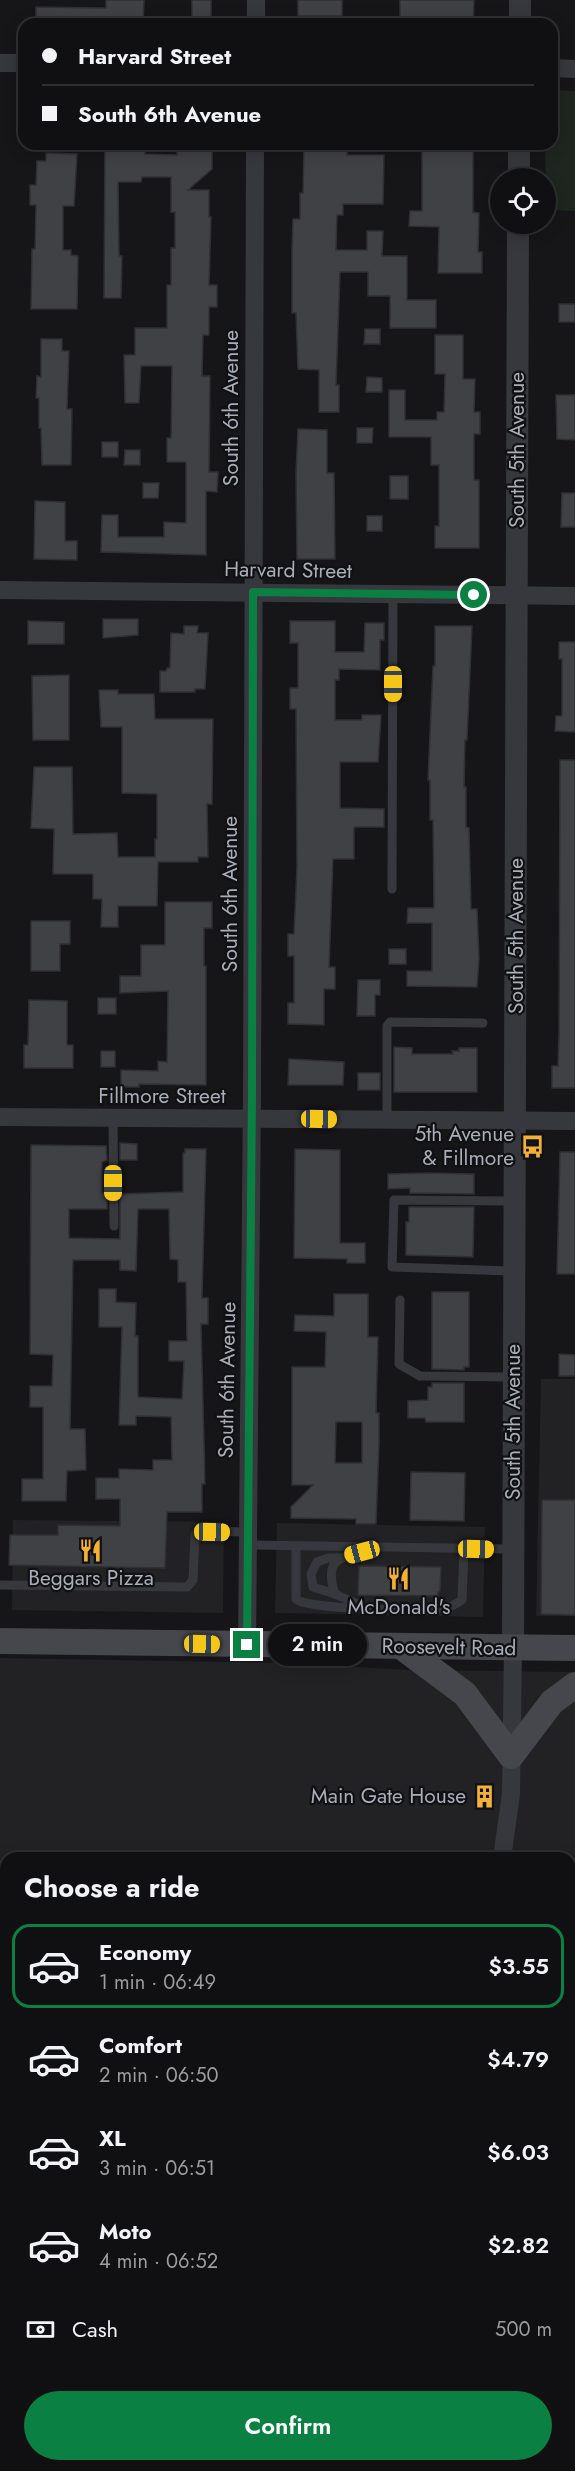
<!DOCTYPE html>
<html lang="en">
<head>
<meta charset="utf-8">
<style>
	body { margin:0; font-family:Jost,sans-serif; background:#1e1e20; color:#f1f3f6; height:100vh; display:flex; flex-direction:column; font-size:22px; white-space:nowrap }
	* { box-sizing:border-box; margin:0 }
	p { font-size:20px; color:#9c9d9f }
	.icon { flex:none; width:33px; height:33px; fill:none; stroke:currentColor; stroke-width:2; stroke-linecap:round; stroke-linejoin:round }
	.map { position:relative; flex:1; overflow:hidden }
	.drawer { position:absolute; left:0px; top:1852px; width:576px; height:620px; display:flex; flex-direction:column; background:#101012; border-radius:18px 18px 0 0; box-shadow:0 3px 15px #0003,0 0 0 2px #303032 }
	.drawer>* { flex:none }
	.banner { position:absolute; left:18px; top:18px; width:540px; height:132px; border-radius:18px; box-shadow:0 3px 15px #0003,0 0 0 2px #303032; display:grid; align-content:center; height:132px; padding:0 24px; background:#101012 }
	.fabs { position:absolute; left:490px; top:168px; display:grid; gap:12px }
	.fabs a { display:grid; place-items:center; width:66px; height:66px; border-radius:50%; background:#101012; box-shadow:0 3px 15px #0003,0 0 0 2px #303032; font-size:30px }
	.end { position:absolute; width:27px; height:27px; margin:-14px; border:8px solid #0b8043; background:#fff; box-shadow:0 0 0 3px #fff }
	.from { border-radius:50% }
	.bubble { position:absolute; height:42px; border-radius:21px; background:#101012; box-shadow:0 3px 15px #0003,0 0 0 2px #303032; font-size:20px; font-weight:600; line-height:42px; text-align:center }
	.car { position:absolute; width:18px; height:36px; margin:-18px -9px; border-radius:8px; box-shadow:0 0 4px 2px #0007; background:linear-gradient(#f5c518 24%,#345 0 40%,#f5c518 0 76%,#345 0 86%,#f5c518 0) }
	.banner b { display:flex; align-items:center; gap:21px; height:57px; font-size:22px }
	.banner b+b { border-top:2px solid #303032 }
	.banner i { width:15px; height:15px; background:#f1f3f6 }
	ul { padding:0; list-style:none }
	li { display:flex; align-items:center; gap:18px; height:84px; margin:0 12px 9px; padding:0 12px; border:3px solid transparent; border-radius:18px }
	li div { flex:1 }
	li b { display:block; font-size:22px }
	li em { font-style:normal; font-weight:600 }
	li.current { border-color:#0b8043 }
	li>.icon { width:54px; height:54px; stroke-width:1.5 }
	h2 { padding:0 24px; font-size:27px; line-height:72px }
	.pay { display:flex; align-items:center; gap:15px; height:66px; padding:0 24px; font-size:22px }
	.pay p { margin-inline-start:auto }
	.action { display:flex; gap:12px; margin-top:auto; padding:12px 24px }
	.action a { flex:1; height:69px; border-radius:36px; background:#0b8043; color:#fff; font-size:24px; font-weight:600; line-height:69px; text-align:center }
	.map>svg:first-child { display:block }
	.built { fill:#222225; fill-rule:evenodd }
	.green { fill:#1e261f }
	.building { fill:#404145; stroke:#303034; stroke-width:1.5; fill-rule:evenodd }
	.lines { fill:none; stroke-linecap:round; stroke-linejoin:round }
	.service { stroke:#37383d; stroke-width:9 }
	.minor { stroke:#37383d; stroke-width:18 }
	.tertiary { stroke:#37383d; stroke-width:22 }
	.secondary { stroke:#45474d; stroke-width:26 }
	.route { stroke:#0b8043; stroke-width:8 }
	.labels { text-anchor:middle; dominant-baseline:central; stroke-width:4.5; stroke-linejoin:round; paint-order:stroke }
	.street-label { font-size:21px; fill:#a8adb8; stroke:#111113 }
	.poi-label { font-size:21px; fill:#a8adb8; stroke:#111113; text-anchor:end }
</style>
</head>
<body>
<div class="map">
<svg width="575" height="2471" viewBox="0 0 575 2471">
	<rect width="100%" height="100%" fill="#161618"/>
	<g class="built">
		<path d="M541,1379H575V1616H536Z"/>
		<path d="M13,1520L224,1522L223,1613L12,1610Z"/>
		<path d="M277,1523L485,1527L483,1617L275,1613Z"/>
		<path d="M0,1658L287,1663L408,1670L575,1672V2471H0ZM6,1858H570V2466H6Z"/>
	</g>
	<g class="green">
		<path d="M552,90L575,91V211L546,210L545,144H552Z"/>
		<path d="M168,2466H257V2471H165Z"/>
	</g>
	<g class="building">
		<path d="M106,0H144L143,24H36V7L106,8Z"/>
		<rect x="192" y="0" width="19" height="24"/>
		<rect x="298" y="0" width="44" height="16"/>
		<path d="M400,0H474L473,24H400Z"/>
		<path d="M105,144H145V154L177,155V144H212V169L188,190H209V217H211L209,285H217V307H209V335H203L202,376H210L209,472H218L217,492L206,491V555L101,552L102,515H118V537H164V522L186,523V462H167V438H171L172,366H141L139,403H125L124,355H135V328H167V285H171V248H175V212H171V177H142L141,182H118L119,256H122L121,298H104Z"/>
		<path d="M304,144H347V155H384L383,204H343V215H337L336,250H367V231H383L382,256H407V300H436V328H390V296H368V272H340L336,385H339V412H319V370L298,369L296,313H292V250L293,219H300V193H303Z"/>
		<path d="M422,144H473V212L479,213L478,252H482V273H438L439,227L409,226L410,211H422Z"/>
		<path d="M46,153L77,154L74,206H63V250H71V255L78,256L77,309H31L32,249H35L36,205H30V185H36L37,161H46Z"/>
		<rect x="559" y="304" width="16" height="18"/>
		<path d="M365,329H380V344H364Z"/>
		<path d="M435,335H463V379H475L474,412H480V434H474V480H479V548H435V526H439V465H431V437H389V390H405V420H437V412H444L445,374H435Z"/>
		<path d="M41,339H62V351H69L67,409H72L71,465H42L41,428H39V398H36L37,376L41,377Z"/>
		<path d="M367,377L382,378V392H366Z"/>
		<path d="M556,395H575V440L557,439Z"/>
		<path d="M357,428H373L372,443H357Z"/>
		<path d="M298,429L327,430V473H334L335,559H297L296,473Z"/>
		<rect x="102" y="442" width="16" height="15"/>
		<path d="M125,450H140V465H124Z"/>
		<rect x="390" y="476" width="18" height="23"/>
		<path d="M143,483H159L158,498H143Z"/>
		<path d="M562,493H575V527H561Z"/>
		<path d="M35,501L65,502V541H77V560L34,559Z"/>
		<rect x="367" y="516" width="15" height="15"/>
		<path d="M103,619H138V635L103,638Z"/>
		<path d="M28,621L64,622V644H28Z"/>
		<path d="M290,621H335V652H364L365,623H384V640H380V670L339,669V680H335V720H362V715H381L378,762H340V808L384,809V827H354V859H333L329,967H335V989H324V1025L288,1024V1003H294V956H288V934H294L297,867L296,709H290V688H298V643H290Z"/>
		<path d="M184,626H198L197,633H208L205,689H195V692H160V671H166L167,668H170L171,633L184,634Z"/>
		<path d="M435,626H472L467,740H465L464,787H466V827L469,828L471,909H477L479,959L477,987L407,986V971H432V923H407L408,908H434L433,820H430V780H428L433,666H435Z"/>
		<path d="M559,642H575V732L555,731L556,716H562V659H559Z"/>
		<path d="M69,675V740H33L32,676Z"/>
		<path d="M99,690H118V694H154L155,719H213L212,804H207L208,857H198V862H158L157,906H118V927H101L102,899H93V874H53L54,829L31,828L34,767H72L73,834L117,833L118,857H155V839H157V794L122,793V727H101Z"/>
		<path d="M560,760H575V1088H552V1066H558L559,1035Z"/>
		<path d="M165,902H212V928H204V966H206V1085L139,1084V1087H121V1070L158,1071V1061L167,1062L168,991L120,993V976H141V945H165Z"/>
		<path d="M31,921H70V944H60V971H31Z"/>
		<rect x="389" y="949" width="17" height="15"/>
		<path d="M358,980H380V995H375V1016H357Z"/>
		<rect x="98" y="998" width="18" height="16"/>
		<path d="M29,1000L67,1001V1045H73V1068H24V1045H28Z"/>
		<path d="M394,1047L412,1048V1054H453L452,1051H459V1048H477V1092H394Z"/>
		<rect x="101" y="1051" width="14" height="16"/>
		<path d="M289,1059L344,1062L343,1085H288Z"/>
		<rect x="358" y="1073" width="22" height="17"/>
		<path d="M120,1143L137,1144V1160H120Z"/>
		<path d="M31,1145L106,1146L107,1160L102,1162V1192L107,1194V1209H69V1238L120,1239V1194L183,1192V1153H185V1149H206L202,1298H208V1324H201L205,1484H202V1512H167L165,1568L9,1565L10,1535H58V1525L120,1526V1499H96V1478H119V1469L153,1470V1460H172L171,1417L136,1416V1425H119L122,1327H99V1289H116V1302L136,1303L135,1336H138V1397L182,1399L184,1361H169V1341H187L186,1282H178V1260L170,1259L169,1209H138L136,1271L120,1270V1260H73L70,1429H85L86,1470L67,1471L66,1501H22V1479H43V1407H30V1386H52L53,1355L30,1354Z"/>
		<path d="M295,1149L340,1150V1243H365V1263H347V1259L294,1258Z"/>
		<path d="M560,1152H575V1274H557Z"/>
		<path d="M429,1173L474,1174V1194L410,1193V1188L388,1189V1174Z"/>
		<path d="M409,1207H474L473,1257L406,1255V1222H409Z"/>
		<path d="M432,1292H469V1367H464V1370L432,1369Z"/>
		<path d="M334,1294H368V1337H378L376,1413H379V1443L376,1524H356V1519L291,1518V1507L313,1485H292V1367H325L326,1332L294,1331L295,1315L334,1316ZM336,1422H362V1463H335Z"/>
		<path d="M559,1354L575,1355V1376H559Z"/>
		<path d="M432,1383H464V1422H426L425,1418H408V1401L428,1400V1387H432Z"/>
		<path d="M411,1472L465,1473L464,1521L410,1520Z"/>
		<path d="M542,1500H575V1615L541,1614Z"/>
		<path d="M359,1566L441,1567L440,1591L438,1592V1596L358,1595Z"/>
	</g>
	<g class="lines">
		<g class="service">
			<path d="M392,889L393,594"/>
			<path d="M113,1118L114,1226"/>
			<path d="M387,1120V1026L390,1022L483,1023"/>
			<path d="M513,1271L392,1267L394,1200L515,1201"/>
			<path d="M400,1300L399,1364L420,1376L514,1377"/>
			<path d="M248,1545L512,1549"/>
			<path d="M296,1546V1599C307,1610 425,1611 445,1608C451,1607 456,1604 462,1600L464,1548"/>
			<path d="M0,1585L187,1587L193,1580L195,1534L199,1531L248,1532"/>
			<path d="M335,1594L313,1587L311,1574L317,1562L328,1558H342"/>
			<path d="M360,1605L335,1594C323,1557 341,1558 371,1550"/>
			<path d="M0,1996H6"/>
			<path d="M156,2471L159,2466"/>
		</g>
		<g class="minor">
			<path d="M256,24V0"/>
			<path d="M0,63H24"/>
			<path d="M552,68L575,69"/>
			<path d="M0,590L575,596"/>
			<path d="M0,1117L575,1121"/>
			<path d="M247,1645L252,1095L255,144"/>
			<path d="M502,1858L511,1794L513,1648"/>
			<path d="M0,2279H6"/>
			<path d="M270,2471V2466"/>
		</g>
		<g class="tertiary">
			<path d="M520,24V0"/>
			<path d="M519,178V144"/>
			<path d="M513,1648L518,224"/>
		</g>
		<g class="secondary">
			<path d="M0,1641L575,1648"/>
			<path d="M402,1647L465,1694L511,1756L552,1702L575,1685"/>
		</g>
	</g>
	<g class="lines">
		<path class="route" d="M247,1645L252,1095L253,592L474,595"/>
	</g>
	<defs>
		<symbol id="bus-bare" viewBox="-9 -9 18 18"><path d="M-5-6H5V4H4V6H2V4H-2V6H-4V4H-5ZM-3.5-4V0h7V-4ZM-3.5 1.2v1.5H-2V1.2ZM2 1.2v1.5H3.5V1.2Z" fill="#f2b134" stroke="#111113" stroke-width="2.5" paint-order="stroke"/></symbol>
		<symbol id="restaurant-bare" viewBox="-9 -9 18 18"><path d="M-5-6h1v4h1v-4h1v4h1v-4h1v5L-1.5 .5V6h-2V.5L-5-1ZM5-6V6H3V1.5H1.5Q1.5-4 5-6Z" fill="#f2b134" stroke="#111113" stroke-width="2.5" paint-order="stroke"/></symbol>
		<symbol id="building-bare" viewBox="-9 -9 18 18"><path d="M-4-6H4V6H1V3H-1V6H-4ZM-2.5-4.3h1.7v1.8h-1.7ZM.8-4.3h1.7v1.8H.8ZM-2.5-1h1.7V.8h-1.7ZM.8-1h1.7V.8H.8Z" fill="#f2b134" stroke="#111113" stroke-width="2.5" paint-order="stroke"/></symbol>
	</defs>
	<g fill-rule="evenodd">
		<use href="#bus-bare" x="516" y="1130" width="33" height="33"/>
		<use href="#restaurant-bare" x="74" y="1534" width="33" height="33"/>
		<use href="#restaurant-bare" x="382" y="1562" width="33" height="33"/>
		<use href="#building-bare" x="468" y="1780" width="33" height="33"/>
	</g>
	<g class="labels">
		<g class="street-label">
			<text transform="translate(231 408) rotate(-90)">South 6th Avenue</text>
			<text transform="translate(517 450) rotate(-90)">South 5th Avenue</text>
			<text transform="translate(288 570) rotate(1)">Harvard Street</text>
			<text transform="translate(230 894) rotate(-90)">South 6th Avenue</text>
			<text transform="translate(516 936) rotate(-90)">South 5th Avenue</text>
			<text x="162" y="1096">Fillmore Street</text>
			<text transform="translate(227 1380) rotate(-89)">South 6th Avenue</text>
			<text transform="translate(513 1422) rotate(-90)">South 5th Avenue</text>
			<text transform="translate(449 1647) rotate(1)">Roosevelt Road</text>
		</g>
		<g class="poi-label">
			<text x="514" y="1134">5th Avenue<tspan x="514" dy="24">&amp; Fillmore</tspan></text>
			<text x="91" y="1578" text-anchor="middle">Beggars Pizza</text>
			<text x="399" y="1607" text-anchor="middle">McDonald's</text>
			<text x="466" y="1796">Main Gate House</text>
		</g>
	</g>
</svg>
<div class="fabs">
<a><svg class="icon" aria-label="locate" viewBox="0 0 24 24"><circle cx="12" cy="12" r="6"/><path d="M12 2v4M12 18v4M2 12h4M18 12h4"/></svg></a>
</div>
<i class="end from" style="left:474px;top:595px"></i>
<i class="end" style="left:247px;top:1645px"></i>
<div class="bubble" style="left:268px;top:1624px;width:99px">2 min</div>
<i class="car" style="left:393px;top:684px;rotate:180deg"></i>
<i class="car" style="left:319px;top:1119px;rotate:91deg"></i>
<i class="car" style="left:113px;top:1183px;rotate:180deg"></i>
<i class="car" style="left:212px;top:1532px;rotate:91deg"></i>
<i class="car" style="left:476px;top:1549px;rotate:91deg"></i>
<i class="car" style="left:362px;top:1552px;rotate:255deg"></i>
<i class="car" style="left:202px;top:1644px;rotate:91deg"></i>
<div class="banner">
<b><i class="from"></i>Harvard Street</b>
<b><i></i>South 6th Avenue</b>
</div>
<section class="drawer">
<h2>Choose a ride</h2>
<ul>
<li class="current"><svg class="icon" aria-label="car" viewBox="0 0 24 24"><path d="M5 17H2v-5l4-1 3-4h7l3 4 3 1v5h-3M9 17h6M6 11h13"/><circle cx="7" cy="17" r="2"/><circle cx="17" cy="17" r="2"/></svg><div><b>Economy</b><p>1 min · 06:49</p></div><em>$3.55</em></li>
<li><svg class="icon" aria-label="car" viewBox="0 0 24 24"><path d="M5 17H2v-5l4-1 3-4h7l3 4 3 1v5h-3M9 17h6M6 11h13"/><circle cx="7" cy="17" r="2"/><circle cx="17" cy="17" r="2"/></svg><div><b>Comfort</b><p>2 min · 06:50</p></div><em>$4.79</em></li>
<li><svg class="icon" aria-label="car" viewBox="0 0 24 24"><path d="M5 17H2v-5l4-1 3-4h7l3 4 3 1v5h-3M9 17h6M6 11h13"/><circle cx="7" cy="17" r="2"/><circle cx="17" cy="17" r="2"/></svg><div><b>XL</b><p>3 min · 06:51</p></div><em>$6.03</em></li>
<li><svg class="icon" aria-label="car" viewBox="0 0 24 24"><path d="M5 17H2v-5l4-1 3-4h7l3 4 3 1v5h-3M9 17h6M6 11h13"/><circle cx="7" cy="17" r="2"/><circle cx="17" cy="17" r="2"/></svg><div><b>Moto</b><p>4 min · 06:52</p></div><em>$2.82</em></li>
</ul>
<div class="pay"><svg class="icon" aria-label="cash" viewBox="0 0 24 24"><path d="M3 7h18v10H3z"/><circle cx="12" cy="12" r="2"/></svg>Cash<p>500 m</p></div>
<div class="action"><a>Confirm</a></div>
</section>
</div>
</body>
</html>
